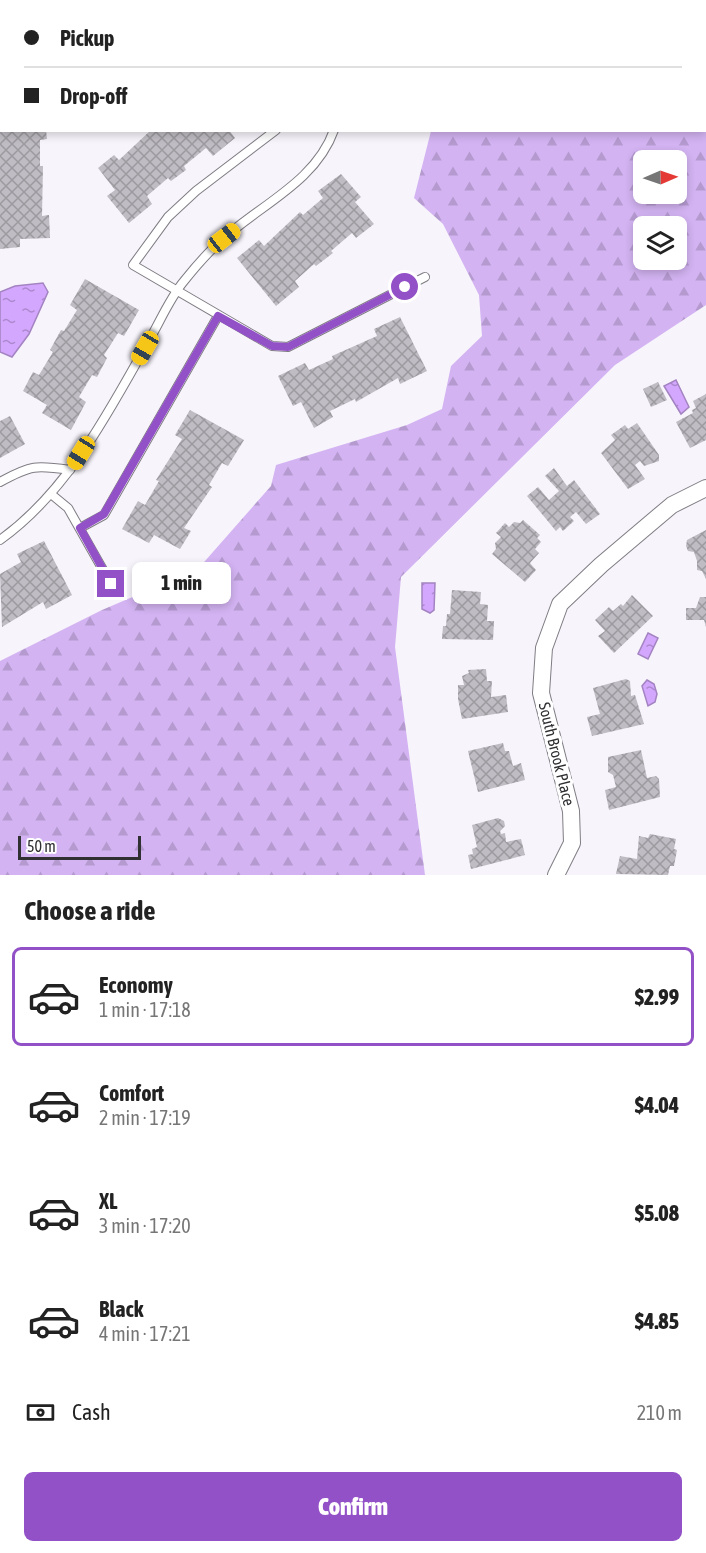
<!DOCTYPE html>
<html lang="en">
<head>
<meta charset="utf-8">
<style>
	body { margin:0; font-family:"Asap Condensed",sans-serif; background:#f2f2f2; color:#222; height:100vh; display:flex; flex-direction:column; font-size:22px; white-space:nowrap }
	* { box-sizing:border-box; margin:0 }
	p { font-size:20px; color:#767676 }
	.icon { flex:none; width:33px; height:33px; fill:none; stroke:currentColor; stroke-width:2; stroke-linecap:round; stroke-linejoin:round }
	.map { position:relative; height:875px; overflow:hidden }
	.side { display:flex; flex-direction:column; background:#fff; flex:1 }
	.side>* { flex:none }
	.top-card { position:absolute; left:0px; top:0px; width:706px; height:132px; box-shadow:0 3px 9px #0003; display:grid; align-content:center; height:132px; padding:0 24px; background:#fff }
	.needle { width:39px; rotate:88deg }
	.controls { position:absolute; left:633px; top:150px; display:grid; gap:12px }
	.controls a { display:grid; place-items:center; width:54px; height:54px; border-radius:9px; background:#fff; box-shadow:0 3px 9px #0003; font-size:30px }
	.scale { position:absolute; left:18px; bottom:15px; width:123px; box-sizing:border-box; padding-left:6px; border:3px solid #302f32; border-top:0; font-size:16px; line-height:21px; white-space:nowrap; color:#302f32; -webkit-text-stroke:4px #fff; paint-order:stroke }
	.end { position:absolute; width:27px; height:27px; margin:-14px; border:8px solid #9251c6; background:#fff; box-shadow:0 0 0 3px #fff }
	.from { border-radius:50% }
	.bubble { position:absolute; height:42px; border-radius:9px; background:#fff; box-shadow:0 3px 9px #0003; font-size:20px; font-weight:800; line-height:42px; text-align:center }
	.car { position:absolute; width:18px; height:36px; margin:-18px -9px; border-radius:8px; box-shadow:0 0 4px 2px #0007; background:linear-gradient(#f5c518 24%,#345 0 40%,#f5c518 0 76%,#345 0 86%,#f5c518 0) }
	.top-card b { display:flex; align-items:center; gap:21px; height:57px; font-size:22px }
	.top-card b+b { border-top:2px solid #e0e0e0 }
	.top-card i { width:15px; height:15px; background:#222 }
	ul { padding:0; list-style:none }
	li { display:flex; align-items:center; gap:18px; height:99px; margin:0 12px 9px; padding:0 12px; border:3px solid transparent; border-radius:9px }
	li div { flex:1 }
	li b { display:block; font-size:22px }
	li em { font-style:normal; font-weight:800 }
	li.selected { border-color:#9251c6 }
	li>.icon { width:54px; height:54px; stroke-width:1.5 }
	h2 { padding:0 24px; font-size:27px; line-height:72px }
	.pay { display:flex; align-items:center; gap:15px; height:66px; padding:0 24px; font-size:22px }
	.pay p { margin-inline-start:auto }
	.action { display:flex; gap:12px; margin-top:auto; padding:12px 24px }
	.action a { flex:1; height:69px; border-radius:9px; background:#9251c6; color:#fff; font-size:24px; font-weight:800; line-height:69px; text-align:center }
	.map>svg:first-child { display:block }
	.forest { fill:url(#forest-firs); fill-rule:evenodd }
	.water { fill:url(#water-ripples); stroke:#a383c1; stroke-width:1.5 }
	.building { fill:url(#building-cross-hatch) }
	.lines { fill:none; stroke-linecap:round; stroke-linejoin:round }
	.lane-casing { stroke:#7f7c83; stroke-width:10 }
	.street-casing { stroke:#7f7c83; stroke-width:18 }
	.lane { stroke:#fff; stroke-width:8 }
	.street { stroke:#fff; stroke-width:16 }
	.route { stroke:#9251c6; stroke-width:8 }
	.labels { text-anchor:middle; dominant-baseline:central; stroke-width:6; stroke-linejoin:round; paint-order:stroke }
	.street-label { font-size:16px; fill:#302f32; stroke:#fff }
</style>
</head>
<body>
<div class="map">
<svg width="706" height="875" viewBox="0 0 706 875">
	<defs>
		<pattern id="forest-firs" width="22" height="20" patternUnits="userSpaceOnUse" patternTransform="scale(1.5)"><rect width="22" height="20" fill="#d3b3f2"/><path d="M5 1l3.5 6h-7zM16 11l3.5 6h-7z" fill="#b59ad0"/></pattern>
		<pattern id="water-ripples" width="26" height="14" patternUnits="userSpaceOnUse" patternTransform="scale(1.5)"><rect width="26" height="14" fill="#d4a7fe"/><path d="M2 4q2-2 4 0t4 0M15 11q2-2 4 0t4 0" fill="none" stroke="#ac88ce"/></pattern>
		<pattern id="building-cross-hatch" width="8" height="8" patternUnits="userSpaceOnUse" patternTransform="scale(1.5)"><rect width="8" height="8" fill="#c0bcc3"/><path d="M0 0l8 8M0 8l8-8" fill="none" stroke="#9c999f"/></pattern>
	</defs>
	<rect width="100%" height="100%" fill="#f7f4fb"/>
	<path class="forest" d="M442,0H706V305L615,365L401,577L395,647L425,875H0V661L102,610L198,569L271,486L276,465L407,425L442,409L451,366L482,336L479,295L443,224L414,198L431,131L705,130V2ZM644,160H676V194H644ZM644,226H676V260H644Z"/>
	<g class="water">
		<path d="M43,283L48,292L29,334L12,357L0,352V292L15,286Z"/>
		<path d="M676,380L689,407L681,414L664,386Z"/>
		<path d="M422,583H435L434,610L430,613L422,609Z"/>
		<path d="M648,633L658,638L648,659L638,654Z"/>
		<path d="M647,680L654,684L657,694L655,702L648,706L642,686Z"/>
	</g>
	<g class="building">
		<path d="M0,130H46L47,139L40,140V166H43L42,216L49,215L50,238L20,239V247L0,249Z"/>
		<path d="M151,130H229L235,138L213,156L206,148L184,166L186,170L171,181L168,178L147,196L152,204L129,223L107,196L115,190L98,168L114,155L119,160Z"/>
		<path d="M341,174L361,197L355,202L374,224L356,238L352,233L331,251L333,253L316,266L314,264L295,281L299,287L276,306L237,258L259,240L264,246L300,212L303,215L323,198L318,191Z"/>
		<path d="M85,279L139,310L124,336L118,333L104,355L107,358L97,377L92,375L79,397L86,402L71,430L42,413L47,405L23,391L33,372L39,375L53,352L50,350L61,330L64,331L77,310L70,305Z"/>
		<path d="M400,317L427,371L400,384L398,378L356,402L355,399L330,411L333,417L314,428L301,402L293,406L278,376L305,363L309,370L333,359L332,356L377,336L374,329Z"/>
		<path d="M658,382L667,400L651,407L643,389Z"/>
		<path d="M706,394V440L690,448L676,422L693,413L692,410L696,408L693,401Z"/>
		<path d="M190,410L244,440L228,466L222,463L209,485L212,487L184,528L191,531L180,549L154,535L149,543L122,529L138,501L145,505L159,481L156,480L182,439L175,435Z"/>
		<path d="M10,416L25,444L0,458V421Z"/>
		<path d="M637,423L659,455V461L644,466L640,461L635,465L645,479L628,489L601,453L615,440L611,435L625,425L628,429Z"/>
		<path d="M554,468L567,486L574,480L600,514L586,524L576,512L570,517L574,521L563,531L560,527L556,531L527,496L538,487L549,500L559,491L545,476Z"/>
		<path d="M523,520L540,535L537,538L541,542L535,549L539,553L530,563L536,570L525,582L492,554L496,549L495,543L501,537L496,533L505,523L509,527L514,522L520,523Z"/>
		<path d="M706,530V579L702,571L697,570V561L694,552L688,551L686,546L687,540Z"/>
		<path d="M44,541L72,595L46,609L43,602L2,627L0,574L21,562L17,554Z"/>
		<path d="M452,590L481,592L480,604L488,605L487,621H494L493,640L442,639L443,626H446L447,614H450Z"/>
		<path d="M632,595L653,616L614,653L598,636L605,631L595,620L609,607L613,611L621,604L623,606Z"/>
		<path d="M700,597H706V627L704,620H686V608H696Z"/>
		<path d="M486,669L487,681H492L491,697L506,695L508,712L462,719L458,699V685H464L462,676L469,673L468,670Z"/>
		<path d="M626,679L630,681L631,696L635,695L644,724L592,736L587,717L600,714L593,688Z"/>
		<path d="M503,743L505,751H509L513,766L521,763L525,780L478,792L468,751Z"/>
		<path d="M641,750L647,778L656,776L659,779L660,797L609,810L605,790L616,787L613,775L608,772V757Z"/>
		<path d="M498,818L504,821L505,826L500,831L501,834L505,833L506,842L521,839L525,855L471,869L468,855L473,854L472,849L477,847L472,825Z"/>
		<path d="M650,834L676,839L674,849L677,850L674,866H670L668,875L616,874L620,856L637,859L639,836L648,838Z"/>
	</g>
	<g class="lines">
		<defs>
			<g id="lane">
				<path d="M289,0V2"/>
				<path d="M340,0V2"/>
				<path d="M276,130L196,191L168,217L133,265L272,346L288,347L425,277"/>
				<path d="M0,482C31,465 36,465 70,470"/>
				<path d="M51,494L68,508L111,584"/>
				<path d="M80,528L104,515L218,316"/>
				<path d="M0,540C67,492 107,415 147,344C159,324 169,299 184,281C196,266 210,250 224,238C262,204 316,181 334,130"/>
			</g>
			<path id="street" d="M556,875L572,843L571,811L541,693L544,648L560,604L601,565L672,505L706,488"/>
		</defs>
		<use href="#lane" class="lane-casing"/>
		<use href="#street" class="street-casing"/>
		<use href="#lane" class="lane"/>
		<use href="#street" class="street"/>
	</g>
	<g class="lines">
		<path class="route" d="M111,584L80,528L104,514L218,316L272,346L288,347L405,287"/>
	</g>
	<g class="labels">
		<g class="street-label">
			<text transform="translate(557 754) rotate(76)">South Brook Place</text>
		</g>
	</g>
</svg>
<div class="controls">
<a><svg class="needle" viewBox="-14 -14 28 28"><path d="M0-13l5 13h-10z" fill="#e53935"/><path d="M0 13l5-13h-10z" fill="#767676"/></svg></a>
<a><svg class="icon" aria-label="layers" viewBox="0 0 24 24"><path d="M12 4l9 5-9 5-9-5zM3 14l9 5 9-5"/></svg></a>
</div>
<div class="scale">50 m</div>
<i class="end from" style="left:405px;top:287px"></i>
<i class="end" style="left:111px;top:584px"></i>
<div class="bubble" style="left:132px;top:562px;width:99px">1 min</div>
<i class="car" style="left:224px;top:238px;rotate:52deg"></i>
<i class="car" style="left:145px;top:348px;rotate:210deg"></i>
<i class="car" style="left:81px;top:453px;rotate:212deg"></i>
<div class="top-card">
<b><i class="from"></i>Pickup</b>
<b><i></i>Drop-off</b>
</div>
</div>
<section class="side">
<h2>Choose a ride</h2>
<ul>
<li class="selected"><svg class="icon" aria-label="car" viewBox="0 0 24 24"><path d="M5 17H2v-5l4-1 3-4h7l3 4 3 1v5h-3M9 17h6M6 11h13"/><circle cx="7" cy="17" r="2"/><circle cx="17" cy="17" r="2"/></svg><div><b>Economy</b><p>1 min · 17:18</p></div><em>$2.99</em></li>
<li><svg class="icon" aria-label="car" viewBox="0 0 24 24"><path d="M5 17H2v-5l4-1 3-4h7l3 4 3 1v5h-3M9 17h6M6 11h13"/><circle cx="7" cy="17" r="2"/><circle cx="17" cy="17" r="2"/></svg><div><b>Comfort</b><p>2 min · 17:19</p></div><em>$4.04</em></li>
<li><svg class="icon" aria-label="car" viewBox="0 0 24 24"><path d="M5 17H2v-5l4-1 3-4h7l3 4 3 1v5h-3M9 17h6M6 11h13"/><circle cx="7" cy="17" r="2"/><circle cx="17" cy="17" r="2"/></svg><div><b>XL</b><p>3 min · 17:20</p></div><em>$5.08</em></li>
<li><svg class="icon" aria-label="car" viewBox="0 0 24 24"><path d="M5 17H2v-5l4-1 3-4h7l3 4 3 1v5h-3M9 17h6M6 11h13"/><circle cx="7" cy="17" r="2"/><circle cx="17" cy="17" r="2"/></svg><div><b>Black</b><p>4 min · 17:21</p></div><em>$4.85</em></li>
</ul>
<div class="pay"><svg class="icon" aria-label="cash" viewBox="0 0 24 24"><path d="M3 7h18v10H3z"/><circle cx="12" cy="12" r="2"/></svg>Cash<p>210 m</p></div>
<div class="action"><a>Confirm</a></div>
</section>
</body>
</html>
